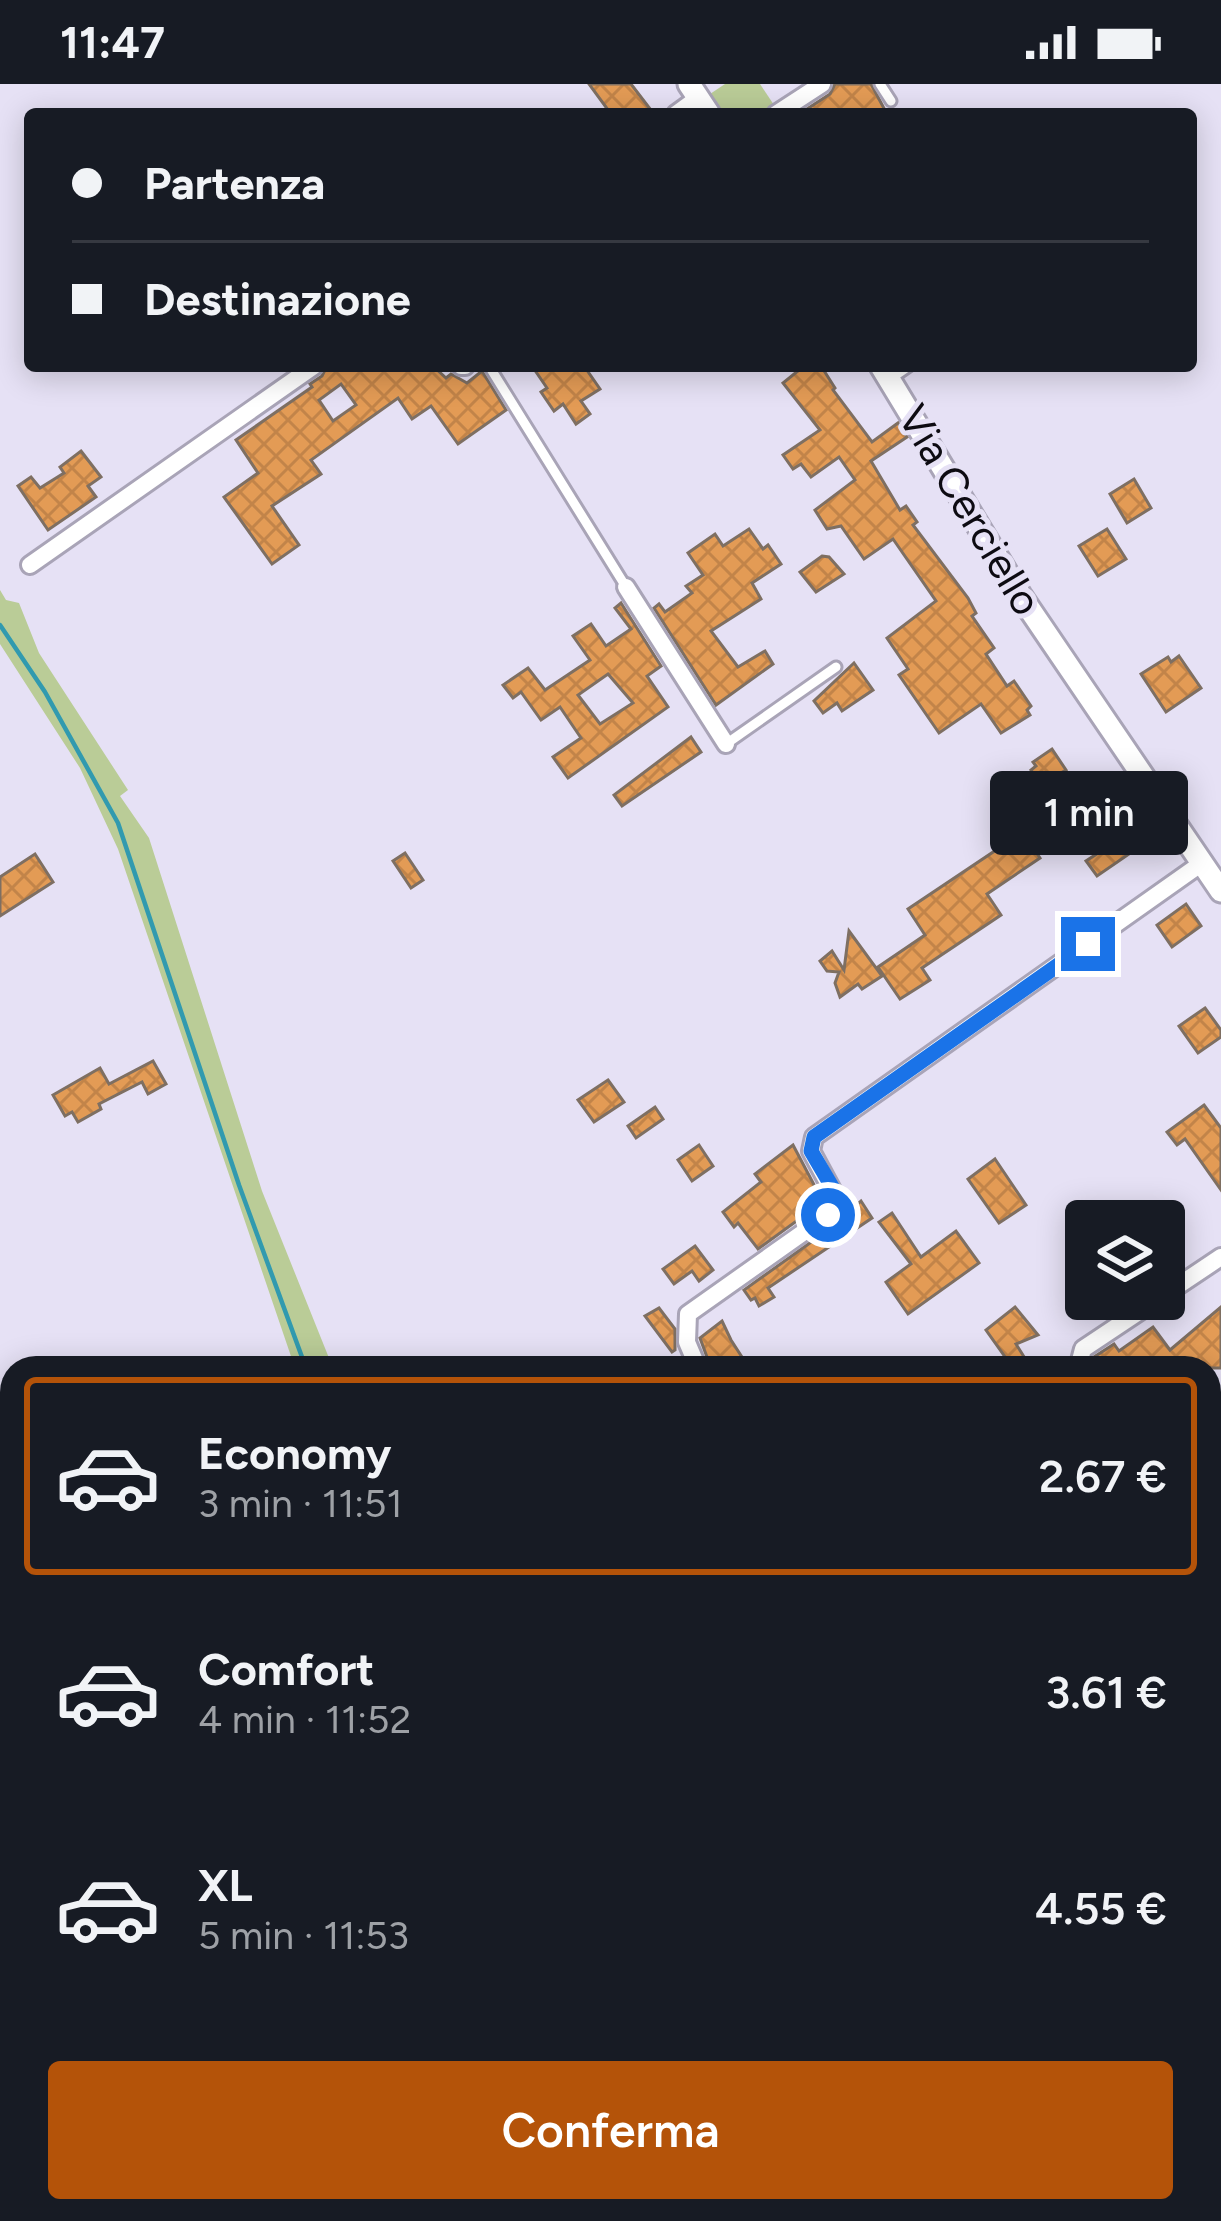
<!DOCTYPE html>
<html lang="it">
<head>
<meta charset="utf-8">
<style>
	body { margin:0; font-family:Figtree,sans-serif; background:#20242c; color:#f1f3f6; height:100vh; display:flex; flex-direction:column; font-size:45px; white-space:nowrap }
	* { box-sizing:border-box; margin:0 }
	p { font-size:39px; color:#9ea1a6 }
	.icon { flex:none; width:66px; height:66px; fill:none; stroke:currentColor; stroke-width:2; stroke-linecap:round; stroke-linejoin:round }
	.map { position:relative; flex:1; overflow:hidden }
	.side { position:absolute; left:0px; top:1272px; width:1221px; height:867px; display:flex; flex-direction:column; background:#171b24; border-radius:36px 36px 0 0; box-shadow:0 6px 30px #0003 }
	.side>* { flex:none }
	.banner { position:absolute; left:24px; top:24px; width:1173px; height:264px; border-radius:12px; box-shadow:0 6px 30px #0003; display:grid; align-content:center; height:264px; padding:0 48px; background:#171b24 }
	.controls { position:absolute; left:1065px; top:1116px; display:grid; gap:24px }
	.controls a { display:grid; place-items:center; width:120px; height:120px; border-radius:12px; background:#171b24; box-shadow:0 6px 30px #0003; font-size:60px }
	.end { position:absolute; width:54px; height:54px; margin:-27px; border:15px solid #1a73e8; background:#fff; box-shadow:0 0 0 6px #fff }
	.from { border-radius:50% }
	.bubble { position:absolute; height:84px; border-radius:12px; background:#171b24; box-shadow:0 6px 30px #0003; font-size:39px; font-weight:600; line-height:84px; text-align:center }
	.banner b { display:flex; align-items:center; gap:42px; height:114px; font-size:45px }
	.banner b+b { border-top:3px solid #363941 }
	.banner i { width:30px; height:30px; background:#f1f3f6 }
	ul { padding:21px 0 0; list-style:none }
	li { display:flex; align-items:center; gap:36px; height:198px; margin:0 24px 18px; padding:0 24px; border:6px solid transparent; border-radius:12px }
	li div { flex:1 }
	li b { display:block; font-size:45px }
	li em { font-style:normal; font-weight:600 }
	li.selected { border-color:#b45309 }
	li>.icon { width:108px; height:108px; stroke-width:1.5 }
	.primary-button { display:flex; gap:24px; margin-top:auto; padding:24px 48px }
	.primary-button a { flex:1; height:138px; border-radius:12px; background:#b45309; color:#fff; font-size:48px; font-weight:600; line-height:138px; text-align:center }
	.status { display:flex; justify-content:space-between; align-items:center; height:84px; padding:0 60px; background:#171b24; direction:ltr }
	.status svg { height:33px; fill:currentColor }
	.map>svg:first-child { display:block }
	.grass { fill:#bacc97 }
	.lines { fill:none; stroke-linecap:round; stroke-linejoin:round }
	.stream { stroke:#319aaf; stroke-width:4.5 }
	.building { fill:url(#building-cross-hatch); stroke:#7e6f62; stroke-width:3; fill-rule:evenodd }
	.service-casing { stroke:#a9a4b7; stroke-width:15 }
	.minor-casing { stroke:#a9a4b7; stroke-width:22 }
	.tertiary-casing { stroke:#a9a4b7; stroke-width:27 }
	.motorway-casing { stroke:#a9a4b7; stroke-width:36 }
	.service { stroke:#fff; stroke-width:9 }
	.minor { stroke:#fff; stroke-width:16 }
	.tertiary { stroke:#fff; stroke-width:21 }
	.motorway { stroke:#fff; stroke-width:30 }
	.route { stroke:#1a73e8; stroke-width:15 }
	.labels { text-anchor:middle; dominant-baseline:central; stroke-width:10; stroke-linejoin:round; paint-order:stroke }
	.street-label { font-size:42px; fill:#0d0b12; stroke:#e6e1f5 }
</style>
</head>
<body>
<div class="status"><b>11:47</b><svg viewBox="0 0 49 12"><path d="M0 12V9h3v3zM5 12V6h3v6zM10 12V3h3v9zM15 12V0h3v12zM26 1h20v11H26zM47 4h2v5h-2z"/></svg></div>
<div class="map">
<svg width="1221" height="2137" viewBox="0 0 1221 2137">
	<defs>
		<pattern id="building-cross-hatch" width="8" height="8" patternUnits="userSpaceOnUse" patternTransform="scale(3)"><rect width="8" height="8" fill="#e39b55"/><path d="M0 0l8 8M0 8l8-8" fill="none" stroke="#c28449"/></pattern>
	</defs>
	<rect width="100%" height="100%" fill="#e6e1f5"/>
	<g class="grass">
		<path d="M725,0H760L776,24L768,30H715L704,14Z"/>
		<path d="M0,506L6,516L19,519L39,569L128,706L120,712L149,754L262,1107L333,1284H295L118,765L80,684L0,560Z"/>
	</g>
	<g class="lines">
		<g class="stream">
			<path d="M0,541L45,608L118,739L239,1101L306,1284"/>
			<path d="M837,2127L845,2137"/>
		</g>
	</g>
	<g class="building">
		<path d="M589,0H631L654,30H611Z"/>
		<path d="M835,0H871L887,30H806L804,27L830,10Z"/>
		<path d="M327,282H433L446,294L451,290L467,299L482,287L506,326L458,360L431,322L412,335L398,314L311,376L321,390L272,422L299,461L272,480L224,413L258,389L236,356L312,303L310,300L322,292ZM341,300L356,321L333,337L319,316Z"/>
		<path d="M532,282H584L600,305L581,317L590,330L576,340L563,320L554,327L541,308L547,304Z"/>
		<path d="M804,282H821L835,304L833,306L872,358L898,339L907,353L871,377L900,426L906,422L917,438L913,441L968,514L976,529L972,532L994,564L986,570L1007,602L1014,597L1031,622L1027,626L1030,631L1001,649L981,620L939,649L899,591L908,585L887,554L936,517L893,455L864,475L841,442L827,445L815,426L855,396L839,373L811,393L801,380L793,385L783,371L820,346L783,299Z"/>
		<path d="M81,367L101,393L88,402L96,413L48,446L18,402L31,393L40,404L64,389L60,383Z"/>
		<path d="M1134,395L1151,424L1127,439L1110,410Z"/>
		<path d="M749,445L763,465L768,461L781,480L752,499L761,515L711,547L738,583L765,567L773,580L716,621L654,524L659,520L665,528L692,509L686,502L703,491L688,469L715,450L723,462Z"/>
		<path d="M1107,445L1126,475L1098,492L1079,462Z"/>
		<path d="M822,472L829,473L844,490L816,508L800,488Z"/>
		<path d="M621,519L661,582L647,592L668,623L568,694L553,673L581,654L560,623L541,636L521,608L513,614L503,601L528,584L545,606L590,576L573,552L591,540L606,562L631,545L615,524ZM608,590L633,619L600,640L578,611Z"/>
		<path d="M1179,572L1201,604L1166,628L1141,590L1168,573L1171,578Z"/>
		<path d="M854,579L873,606L842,627L837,619L823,629L814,617Z"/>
		<path d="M691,653L701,668L622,722L614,711Z"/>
		<path d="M1052,665L1066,686L1041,700L1031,686L1036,682L1033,678Z"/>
		<path d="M1138,743L1148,757L1097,792L1086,777Z"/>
		<path d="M1023,748L1040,774L987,810L1001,831L922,884L930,896L900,915L878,883L925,851L908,825Z"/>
		<path d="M405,769L423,796L411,804L393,777Z"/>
		<path d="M35,770L53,798L0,832V793Z"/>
		<path d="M1186,820L1201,842L1172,863L1157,841Z"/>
		<path d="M849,847L882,892L862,905L858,900L840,913L835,899L839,888L827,887L820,877L832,867L844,886Z"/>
		<path d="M1205,924L1221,946V953L1198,969L1179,942Z"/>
		<path d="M153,977L166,1000L148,1010L142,998L99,1020L101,1025L78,1038L72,1028L65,1032L53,1011L100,984L109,1000Z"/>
		<path d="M608,996L624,1018L594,1038L578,1016Z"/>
		<path d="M1204,1021L1221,1044V1106L1185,1055L1177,1061L1167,1048Z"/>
		<path d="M655,1023L663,1035L636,1054L628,1042Z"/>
		<path d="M699,1061L713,1082L692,1097L678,1076Z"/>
		<path d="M793,1061L820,1112L816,1115L820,1120L758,1165L738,1139L734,1143L723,1128L761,1098L755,1090Z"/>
		<path d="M995,1075L1026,1121L999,1139L968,1095Z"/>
		<path d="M861,1117L872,1134L768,1204L774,1213L759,1222L755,1214L751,1216L744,1206L835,1141Z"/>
		<path d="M892,1129L921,1173L956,1147L979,1179L908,1230L886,1198L911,1180L879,1138Z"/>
		<path d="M695,1162L713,1186L699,1197L692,1187L674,1200L663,1185Z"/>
		<path d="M1015,1223L1038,1251L1016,1260L1031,1284H1013L986,1246Z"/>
		<path d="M1221,1223V1284H1110L1106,1278L1091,1284L1094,1273L1114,1260L1119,1267L1153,1243L1170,1266Z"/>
		<path d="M659,1224L675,1245V1266L672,1268L645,1232Z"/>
		<path d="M722,1237L731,1256L749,1284H711L700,1254Z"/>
	</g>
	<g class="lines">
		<defs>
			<g id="service">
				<path d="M880,0L891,17"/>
				<path d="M489,282L626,503"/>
				<path d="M890,295L909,282"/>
				<path d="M726,660L836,583"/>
				<path d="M367,2127L375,2137"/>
			</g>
			<g id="minor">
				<path d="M676,30L698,14"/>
				<path d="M776,30L822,0"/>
				<path d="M461,282H465"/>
				<path d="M30,481L314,282"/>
				<path d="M626,503L726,660"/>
				<path d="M1164,1211L1221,1173"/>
				<path d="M698,1284L687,1258L688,1230L828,1131L839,1119L811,1067L814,1053L1202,779"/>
				<path d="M1078,1284L1083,1265L1158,1215"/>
				<path d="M1209,1493L1221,1486"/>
				<path d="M0,1553L12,1574"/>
				<path d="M0,2114L12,2108"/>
			</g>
			<g id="tertiary">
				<path d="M689,0L709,30"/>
				<path d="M881,282L1020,511L1221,807"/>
			</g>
			<g id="motorway">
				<path d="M1209,2011L1221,1991"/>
				<path d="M1209,2053L1221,2034"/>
				<path d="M1130,2137L1137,2127"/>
				<path d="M1157,2137L1163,2127"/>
			</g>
		</defs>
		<use href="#service" class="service-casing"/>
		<use href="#minor" class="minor-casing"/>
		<use href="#tertiary" class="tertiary-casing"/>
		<use href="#motorway" class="motorway-casing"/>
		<use href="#service" class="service"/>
		<use href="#minor" class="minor"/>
		<use href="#tertiary" class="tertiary"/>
		<use href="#motorway" class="motorway"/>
	</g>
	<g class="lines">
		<path class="route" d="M828,1131L838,1119V1113L811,1067L814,1053L1088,860"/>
	</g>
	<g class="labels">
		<g class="street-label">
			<text transform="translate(970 426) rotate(59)">Via Cerciello</text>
		</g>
	</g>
</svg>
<div class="controls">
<a><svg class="icon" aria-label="layers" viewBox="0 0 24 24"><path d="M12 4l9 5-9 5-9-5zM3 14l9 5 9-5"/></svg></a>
</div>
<i class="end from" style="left:828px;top:1131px"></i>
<i class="end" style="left:1088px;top:860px"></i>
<div class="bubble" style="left:990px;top:687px;width:198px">1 min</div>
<div class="banner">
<b><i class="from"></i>Partenza</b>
<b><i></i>Destinazione</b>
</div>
<section class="side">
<ul>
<li class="selected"><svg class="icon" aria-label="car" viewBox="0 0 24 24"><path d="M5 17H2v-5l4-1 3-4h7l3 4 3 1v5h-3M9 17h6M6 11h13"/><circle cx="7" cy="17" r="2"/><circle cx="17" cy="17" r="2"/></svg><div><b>Economy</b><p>3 min · 11:51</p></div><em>2.67 €</em></li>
<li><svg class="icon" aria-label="car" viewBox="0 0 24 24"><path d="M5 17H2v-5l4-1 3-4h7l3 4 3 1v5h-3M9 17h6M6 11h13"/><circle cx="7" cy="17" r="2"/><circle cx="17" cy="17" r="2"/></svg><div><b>Comfort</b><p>4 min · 11:52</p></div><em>3.61 €</em></li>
<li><svg class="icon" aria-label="car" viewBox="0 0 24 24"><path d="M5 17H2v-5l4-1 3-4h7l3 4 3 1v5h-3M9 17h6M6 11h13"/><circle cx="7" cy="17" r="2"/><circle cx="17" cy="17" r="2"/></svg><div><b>XL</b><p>5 min · 11:53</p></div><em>4.55 €</em></li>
</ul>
<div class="primary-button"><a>Conferma</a></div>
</section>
</div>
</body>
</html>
